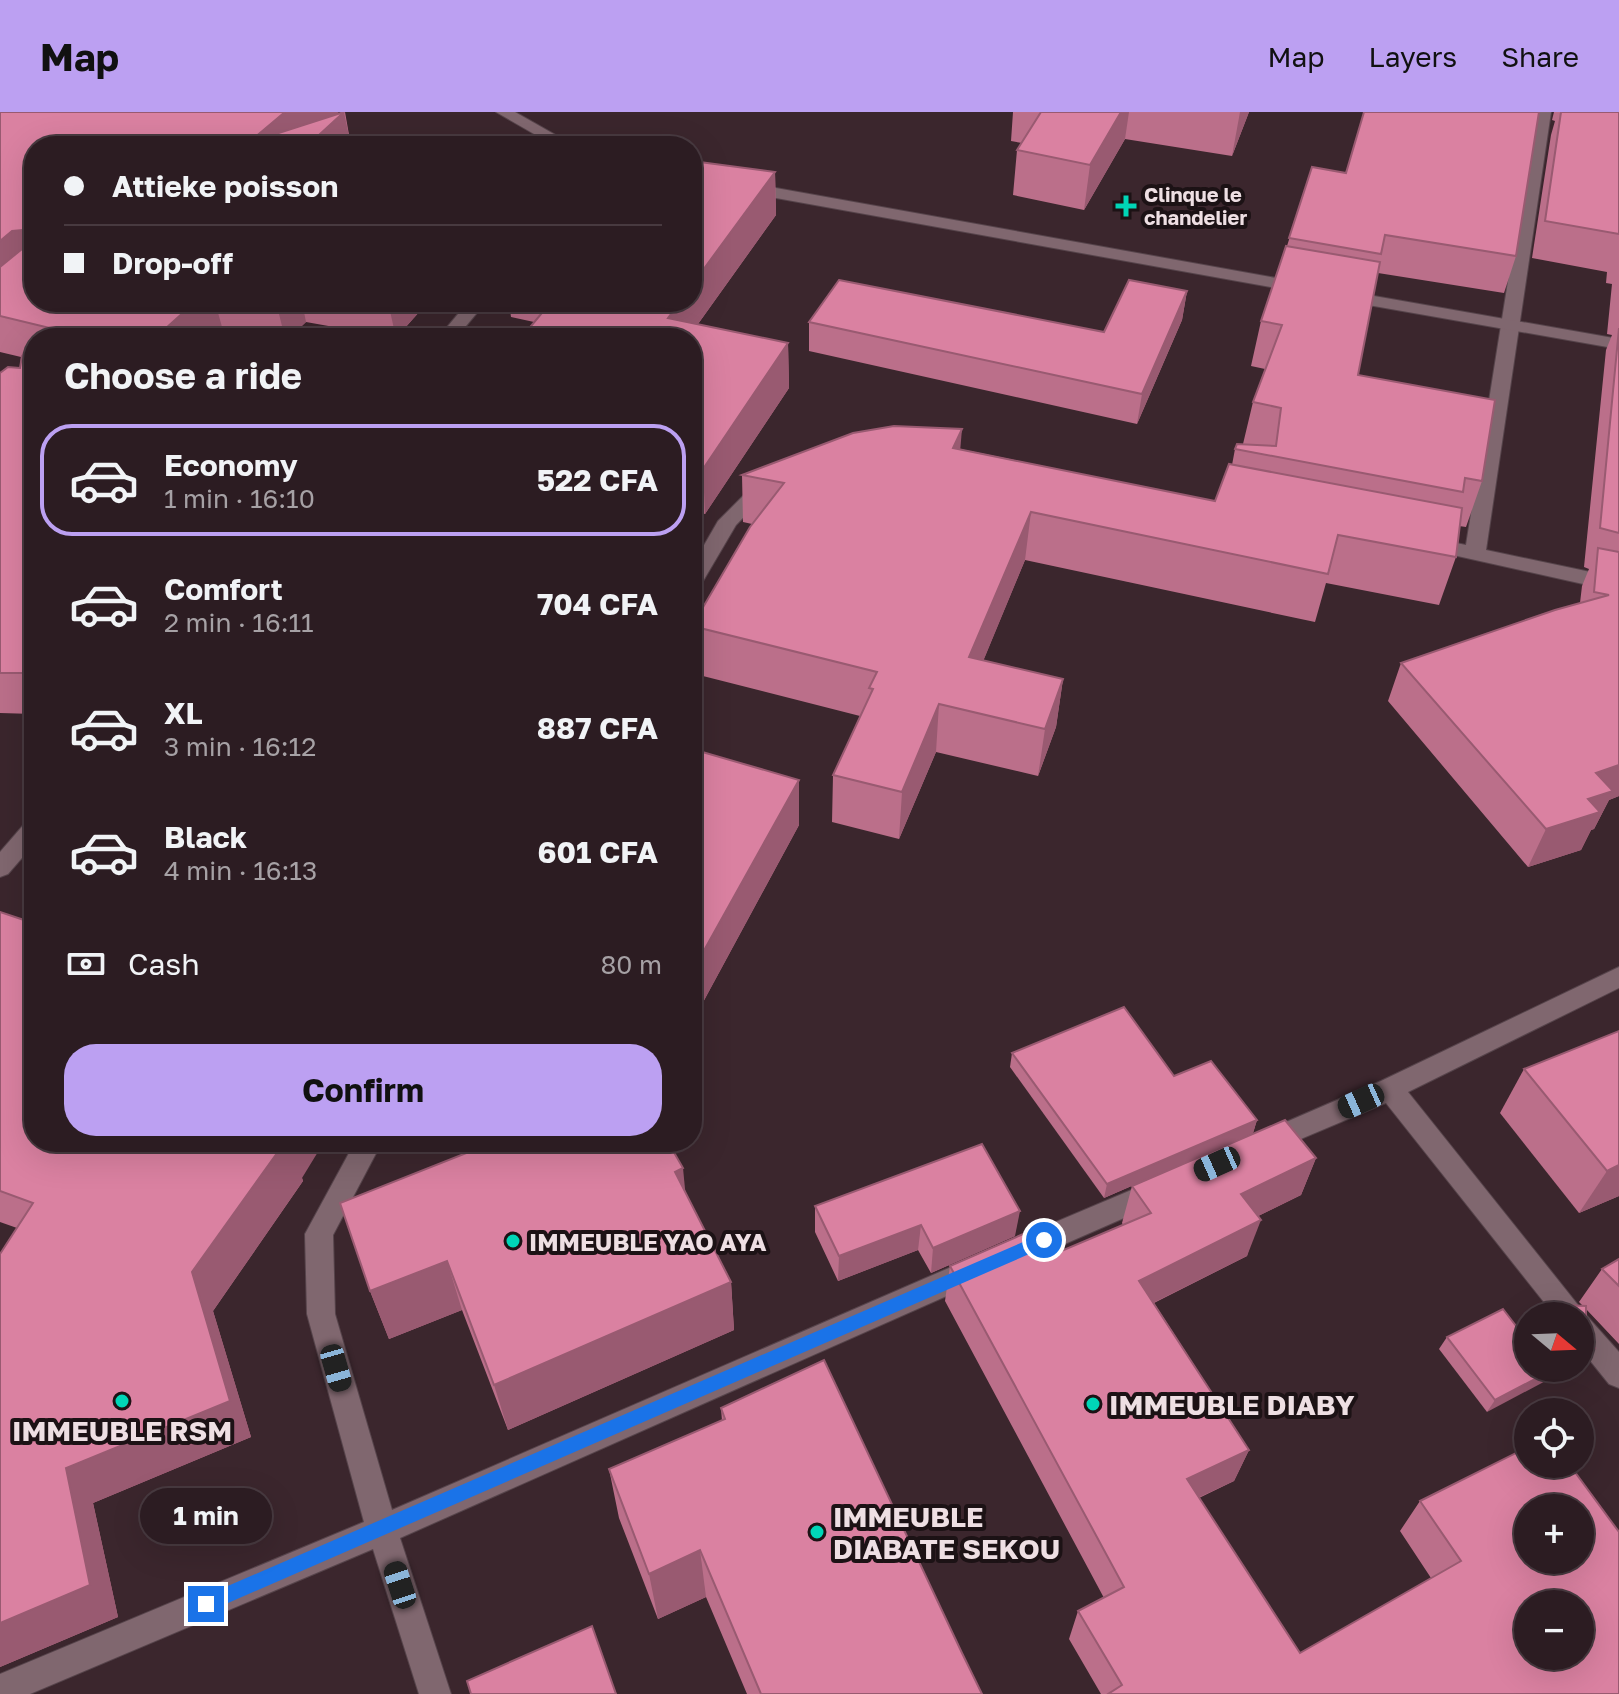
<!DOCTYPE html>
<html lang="en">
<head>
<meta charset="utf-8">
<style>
	body { margin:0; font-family:"Golos Text",sans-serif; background:#38292f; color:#f1f3f6; height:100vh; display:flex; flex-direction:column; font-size:30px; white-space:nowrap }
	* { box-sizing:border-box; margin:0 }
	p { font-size:26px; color:#a6a1a5 }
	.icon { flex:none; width:44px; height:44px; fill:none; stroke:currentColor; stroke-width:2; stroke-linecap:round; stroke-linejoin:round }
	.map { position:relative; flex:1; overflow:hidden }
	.details { position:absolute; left:24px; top:216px; width:678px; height:824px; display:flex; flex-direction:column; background:#2c1c22; border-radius:32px; box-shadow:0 8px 32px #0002,0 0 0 2px #483a40 }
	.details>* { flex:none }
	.banner { position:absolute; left:24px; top:24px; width:678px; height:176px; border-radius:32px; box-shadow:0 8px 32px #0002,0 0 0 2px #483a40; display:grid; align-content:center; height:176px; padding:0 40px; background:#2c1c22 }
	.needle { width:52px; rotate:109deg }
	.fabs { position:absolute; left:1514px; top:1190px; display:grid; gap:16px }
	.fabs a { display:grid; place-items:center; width:80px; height:80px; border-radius:50%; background:#2c1c22; box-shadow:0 8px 32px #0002,0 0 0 2px #483a40; font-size:40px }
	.end { position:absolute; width:36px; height:36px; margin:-18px; border:10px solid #1a73e8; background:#fff; box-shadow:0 0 0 4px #fff }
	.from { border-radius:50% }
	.bubble { position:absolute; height:56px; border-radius:28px; background:#2c1c22; box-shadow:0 8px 32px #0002,0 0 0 2px #483a40; font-size:26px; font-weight:700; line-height:56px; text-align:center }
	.car { position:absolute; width:24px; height:48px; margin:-24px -12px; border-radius:10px; box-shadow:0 0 6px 2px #0007; background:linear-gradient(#222 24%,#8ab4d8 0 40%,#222 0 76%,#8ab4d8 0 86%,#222 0) }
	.banner b { display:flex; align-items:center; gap:28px; height:76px; font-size:30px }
	.banner b+b { border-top:2px solid #483a40 }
	.banner i { width:20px; height:20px; background:#f1f3f6 }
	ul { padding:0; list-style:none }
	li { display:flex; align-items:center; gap:24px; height:112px; margin:0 16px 12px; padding:0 24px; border:4px solid transparent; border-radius:32px }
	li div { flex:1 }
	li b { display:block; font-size:30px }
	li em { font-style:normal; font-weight:700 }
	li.on { border-color:#bca0f2 }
	li>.icon { width:72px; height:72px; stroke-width:1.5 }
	h2 { padding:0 40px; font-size:36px; line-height:96px }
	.pay { display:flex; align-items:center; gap:20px; height:88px; padding:0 40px; font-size:30px }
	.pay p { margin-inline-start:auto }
	.cta { display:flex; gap:16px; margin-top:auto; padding:16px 40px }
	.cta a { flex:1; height:92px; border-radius:32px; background:#bca0f2; color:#111; font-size:32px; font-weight:700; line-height:92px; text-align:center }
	header { display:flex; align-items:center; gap:48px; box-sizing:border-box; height:112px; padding:0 40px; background:#bca0f2; color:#111 }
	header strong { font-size:38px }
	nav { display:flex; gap:44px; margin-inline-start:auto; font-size:28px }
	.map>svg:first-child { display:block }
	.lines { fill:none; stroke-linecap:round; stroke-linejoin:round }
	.minor-casing { stroke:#56444b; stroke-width:2 }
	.tertiary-casing { stroke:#56444b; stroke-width:2 }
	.minor { fill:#80676f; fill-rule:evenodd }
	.tertiary { fill:#80676f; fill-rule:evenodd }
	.wall { fill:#bb6f8a }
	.shaded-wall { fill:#995a71 }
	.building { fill:#da81a1; stroke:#995a71; stroke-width:2; fill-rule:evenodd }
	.route { fill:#1a73e8 }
	.poi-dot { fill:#00d5b7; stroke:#1c1215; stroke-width:3 }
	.labels { text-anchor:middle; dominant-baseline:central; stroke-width:8; stroke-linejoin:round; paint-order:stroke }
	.far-poi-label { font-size:20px; font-weight:bold; fill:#eedfe3; stroke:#1c1215; text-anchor:start }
	.poi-label { font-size:24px; font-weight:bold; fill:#eedfe3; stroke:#1c1215; text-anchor:start }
	.near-poi-label { font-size:28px; font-weight:bold; fill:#eedfe3; stroke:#1c1215; text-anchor:start }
</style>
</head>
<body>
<header>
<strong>Map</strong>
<nav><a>Map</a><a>Layers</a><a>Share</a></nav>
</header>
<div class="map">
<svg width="1619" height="1582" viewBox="0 0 1619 1582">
	<rect width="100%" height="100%" fill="#3b262d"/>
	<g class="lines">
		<defs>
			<g id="minor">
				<path d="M1535,0H1551L1486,438L1619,466V480L1426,437L1416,431L1426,425L1466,433Z"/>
				<path d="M767,365L777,371L736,413L699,476L692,478V454L718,409L760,367Z"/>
				<path d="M1619,855V876L1408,980L1586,1203L1619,1240V1276L1609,1272L1580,1236V1204H1555L1386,991L1265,1042L1256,1039L1252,1031L1256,1023L1381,969Z"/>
				<path d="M355,1030H382L333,1123L335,1202L392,1398L965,1149L975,1145L985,1149L989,1158L985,1167L400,1426L451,1582H419L373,1437L30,1582H0V1562L364,1410L307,1202L305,1122Z"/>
				<path d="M1155,1068L1165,1072L1169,1080L1165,1088L1026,1149L1016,1152L1006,1149L1002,1140L1006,1131Z"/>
			</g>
			<g id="tertiary">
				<path d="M496,0H515L575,34H555Z"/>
				<path d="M692,61L1304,171L1313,176L1304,181L692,71Z"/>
				<path d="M1340,178L1619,227V237L1334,187L1331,183L1334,179Z"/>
				<path d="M468,190H486L456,226H438Z"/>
				<path d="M34,707V732L8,762L0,765V740L26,710Z"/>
			</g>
		</defs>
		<use href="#minor" class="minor-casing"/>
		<use href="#tertiary" class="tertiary-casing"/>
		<use href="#minor" class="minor"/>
		<use href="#tertiary" class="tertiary"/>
	</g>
	<g class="wall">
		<path d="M0,0L337,2L345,0L351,34H34V190H428L396,226L306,210L289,226H270L222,215L210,226H34V602L0,601V261L20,256L21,245L0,240Z"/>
		<path d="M1013,0H1249L1232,44L1125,27L1084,98L1013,83L1017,38L1022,31L1011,29Z"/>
		<path d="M1554,0H1619V684L1609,688L1594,717L1591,718L1581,738L1528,755L1388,589L1401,551L1580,491L1582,474L1589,457L1584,455L1606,238L1612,223L1607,222L1612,172L1606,171L1607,160L1532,146L1551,23L1555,9L1552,8Z"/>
		<path d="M1312,55L1516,144L1504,181L1378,161L1358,263L1482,369L1466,415L1459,414L1456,445L1439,493L1326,471L1315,510L1025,448L983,549L1063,567L1056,615L1038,664L936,640L899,727L832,710L833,663L860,604L695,562L692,514L752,412L743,410L742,363L960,337L1215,389L1232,353L1235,337L1243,332L1253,290L1265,257L1251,254L1261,209L1287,134Z"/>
		<path d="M775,60L776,103L698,212L788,231L789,276L705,402L692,399V226L534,210L511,205L509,190H692Z"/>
		<path d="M1187,179L1182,208L1137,312L809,239V210L1104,220Z"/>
		<path d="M692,637L799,713L695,905L692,904Z"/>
		<path d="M0,800L302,1066L303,1069L213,1199L251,1325L93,1391L118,1505L0,1555V1142L17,1116L0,1110Z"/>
		<path d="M1619,919V1084L1579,1101L1500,1001L1524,957Z"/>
		<path d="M1012,941L1174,964L1257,1008L1253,1021L1104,1086L1010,955Z"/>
		<path d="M1316,1046L1301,1083L1258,1104L1247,1144L1154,1191L1249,1338L1234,1369L1199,1386L1300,1541L1431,1466L1400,1419L1420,1389L1619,1582H1101L1069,1527L1078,1499L1104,1486L945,1189L950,1154L1052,1143L1123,1113L1122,1111L1132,1074Z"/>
		<path d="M685,1079L731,1170L734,1218L508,1318L462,1198L389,1227L370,1179Z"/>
		<path d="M815,1094L1015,1124L931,1161L918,1138L838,1169L815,1120Z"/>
		<path d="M1619,1147V1232L1586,1197V1248L1580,1251V1204L1583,1194L1579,1190L1602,1157Z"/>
		<path d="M1520,1219L1528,1256L1487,1300L1439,1237L1447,1225Z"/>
		<path d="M721,1296L962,1541L982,1582H747L706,1485L658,1507L619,1406L609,1357L722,1309Z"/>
	</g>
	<g class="shaded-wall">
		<path d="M285,0H339L299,34L248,31Z"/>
		<path d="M344,0L351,34H307Z"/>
		<path d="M1121,0H1129L1125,27L1084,98L1090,53Z"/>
		<path d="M1240,0H1249L1232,44Z"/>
		<path d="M775,60L776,103L688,226L668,206L680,190H692V173Z"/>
		<path d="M22,118L34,152L0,182V129L12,119Z"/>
		<path d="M1187,179L1182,208L1137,312L1142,282Z"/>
		<path d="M195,190H215L222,215L210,226H155Z"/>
		<path d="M276,190H302L306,210L289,226H285Z"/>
		<path d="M388,190H428L396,226Z"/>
		<path d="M788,231L789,276L705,402L703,357Z"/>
		<path d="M962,317L958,364L953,336Z"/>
		<path d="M1031,400L1025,448L965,593L969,545Z"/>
		<path d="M1063,567L1056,615L1038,664L1045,617Z"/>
		<path d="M939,592L936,640L899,727L902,680Z"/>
		<path d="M1619,653V684L1609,688L1594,717L1591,718L1581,738L1528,755L1546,717L1596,661Z"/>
		<path d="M799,668V713L695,905L692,860Z"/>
		<path d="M1257,1008L1253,1021L1104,1086L1107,1072Z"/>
		<path d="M284,1030H324L302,1066L303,1069L213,1199L251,1325L93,1391L118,1505L0,1555V1511L66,1356L192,1160Z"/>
		<path d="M1316,1046L1301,1083L1228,1119L1241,1082Z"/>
		<path d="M1619,1053V1084L1579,1101L1607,1059Z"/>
		<path d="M683,1056L688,1108L675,1060Z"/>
		<path d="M1020,1099L1015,1124L931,1161L933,1136Z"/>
		<path d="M1261,1108L1247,1144L1129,1203L1139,1169Z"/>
		<path d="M921,1113L918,1138L838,1169L839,1144Z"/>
		<path d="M447,1149L462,1198L389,1227L370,1179Z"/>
		<path d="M731,1170L734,1218L508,1318L494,1273Z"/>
		<path d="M1595,1236L1586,1248L1580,1251V1243Z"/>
		<path d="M1556,1256H1570L1487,1300L1495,1288Z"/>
		<path d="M1249,1338L1234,1369L1174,1397L1187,1367Z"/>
		<path d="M700,1438L706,1485L658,1507L649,1462Z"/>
	</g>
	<g class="building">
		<path d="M0,0H285L248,31L344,0L307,34H34V190H195L155,226H43L54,217L0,204V155L22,137V118L12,119L0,129Z"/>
		<path d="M1041,0H1121L1090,53L1017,38Z"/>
		<path d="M1364,0H1539L1516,144L1385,123L1381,142L1289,126L1312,55L1346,61Z"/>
		<path d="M1561,0H1619V122L1545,109Z"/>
		<path d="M692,49L775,60L692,173Z"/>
		<path d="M1286,134L1380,150L1358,263L1495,288L1482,369L1465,366L1463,380L1235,337L1237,332L1276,334L1281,296L1253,290L1282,213L1261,209Z"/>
		<path d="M839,168L1104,220L1129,168L1187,179L1142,282L809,210Z"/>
		<path d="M551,190H680L668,206L788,231L703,357L692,355V226H521Z"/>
		<path d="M1619,216V421L1600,416Z"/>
		<path d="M34,234V561H0V261L8,255L20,256L22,244Z"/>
		<path d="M894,314L962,317L953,336L1215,389L1229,352L1462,396L1456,445L1338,423L1328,462L1031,400L969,545L1063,567L1045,617L939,592L902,680L833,663L873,577L869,576L877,560L692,514L750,415L784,371L742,363L853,321Z"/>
		<path d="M1598,436L1619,440V653L1596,661L1613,679L1588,687L1600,700L1546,717L1401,551L1555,498L1609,483L1594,480Z"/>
		<path d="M692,637L799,668L692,860Z"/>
		<path d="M0,800L33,811L34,810V1030H285L192,1160L230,1289L66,1356L90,1473L0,1511V1142L33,1091L0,1079Z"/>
		<path d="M1124,895L1174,964L1211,949L1257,1008L1107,1072L1012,941Z"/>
		<path d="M1619,919V1053L1607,1059L1524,957Z"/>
		<path d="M1285,1008L1316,1046L1241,1082L1261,1108L1139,1169L1249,1338L1187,1367L1300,1541L1461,1449L1420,1389L1528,1335V1352H1569L1619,1420V1582H1108L1122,1573L1078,1499L1124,1475L950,1154L1037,1116L1052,1143L1151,1101L1132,1074ZM1528,1396H1580V1448H1528ZM1528,1492H1580V1544H1528Z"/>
		<path d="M494,1030H668L683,1056L675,1060L731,1170L494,1273L447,1149L370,1179L340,1091Z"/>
		<path d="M982,1032L1020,1099L933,1136L921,1113L839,1144L815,1094Z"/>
		<path d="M1619,1147V1174L1602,1157Z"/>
		<path d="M1562,1193L1586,1194V1224L1595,1236L1580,1243V1204H1544Z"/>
		<path d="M1503,1197L1520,1219L1528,1214V1256H1556L1495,1288L1447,1225Z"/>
		<path d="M824,1248L962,1541L982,1582H761L700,1438L649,1462L609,1357L725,1307L721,1296Z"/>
		<path d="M592,1514L616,1582H471L467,1569Z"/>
	</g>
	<path class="route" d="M1044,1121L1050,1123V1133L212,1498L206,1500L200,1498L197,1492L200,1486Z"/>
	<g class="poi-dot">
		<path d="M1122 82h8v8h8v8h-8v8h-8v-8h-8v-8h8z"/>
		<circle cx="513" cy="1129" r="8"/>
		<circle cx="122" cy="1289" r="8"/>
		<circle cx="1093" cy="1292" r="8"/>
		<circle cx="817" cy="1420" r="8"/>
	</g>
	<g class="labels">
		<g class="far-poi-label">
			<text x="1144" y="82">Clinque le<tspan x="1144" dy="23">chandelier</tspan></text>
		</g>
		<g class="poi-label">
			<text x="529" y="1129">IMMEUBLE YAO AYA</text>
		</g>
		<g class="near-poi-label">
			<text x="1109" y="1292">IMMEUBLE DIABY</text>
			<text x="122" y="1318" text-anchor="middle">IMMEUBLE RSM</text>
			<text x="833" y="1404">IMMEUBLE<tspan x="833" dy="32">DIABATE SEKOU</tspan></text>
		</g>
	</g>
</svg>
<div class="fabs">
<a><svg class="needle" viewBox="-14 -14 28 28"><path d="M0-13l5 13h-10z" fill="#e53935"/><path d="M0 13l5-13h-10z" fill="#a6a1a5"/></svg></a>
<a><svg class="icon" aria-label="locate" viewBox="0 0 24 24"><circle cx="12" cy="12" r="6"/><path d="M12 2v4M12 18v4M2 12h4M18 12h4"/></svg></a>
<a>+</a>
<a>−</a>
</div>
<i class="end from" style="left:1044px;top:1128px"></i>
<i class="end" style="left:206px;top:1492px"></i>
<div class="bubble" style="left:140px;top:1376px;width:132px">1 min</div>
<i class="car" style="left:1361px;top:989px;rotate:246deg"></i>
<i class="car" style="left:1217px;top:1052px;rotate:246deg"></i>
<i class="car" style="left:336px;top:1256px;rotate:164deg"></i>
<i class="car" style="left:400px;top:1473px;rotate:342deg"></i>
<div class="banner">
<b><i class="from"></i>Attieke poisson</b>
<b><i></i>Drop-off</b>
</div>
<section class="details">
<h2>Choose a ride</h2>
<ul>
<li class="on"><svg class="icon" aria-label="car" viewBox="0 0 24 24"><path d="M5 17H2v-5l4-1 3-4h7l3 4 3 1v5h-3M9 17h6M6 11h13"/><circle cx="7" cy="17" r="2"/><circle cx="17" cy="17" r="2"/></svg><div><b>Economy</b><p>1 min · 16:10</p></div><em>522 CFA</em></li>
<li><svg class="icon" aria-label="car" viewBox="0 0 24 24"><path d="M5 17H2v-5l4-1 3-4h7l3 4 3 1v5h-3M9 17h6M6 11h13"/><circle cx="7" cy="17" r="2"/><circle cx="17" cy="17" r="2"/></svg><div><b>Comfort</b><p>2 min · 16:11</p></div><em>704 CFA</em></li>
<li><svg class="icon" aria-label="car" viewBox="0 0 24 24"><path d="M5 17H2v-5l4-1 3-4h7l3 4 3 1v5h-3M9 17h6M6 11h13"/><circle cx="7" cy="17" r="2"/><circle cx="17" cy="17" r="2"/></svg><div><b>XL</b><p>3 min · 16:12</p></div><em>887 CFA</em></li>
<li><svg class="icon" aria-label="car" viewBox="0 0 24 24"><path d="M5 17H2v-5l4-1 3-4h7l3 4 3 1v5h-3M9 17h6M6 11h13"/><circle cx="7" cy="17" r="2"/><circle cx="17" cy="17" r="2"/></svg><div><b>Black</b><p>4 min · 16:13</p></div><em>601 CFA</em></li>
</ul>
<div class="pay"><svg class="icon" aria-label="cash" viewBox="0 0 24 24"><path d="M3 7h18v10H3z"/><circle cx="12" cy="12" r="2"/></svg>Cash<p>80 m</p></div>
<div class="cta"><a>Confirm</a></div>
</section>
</div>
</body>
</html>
